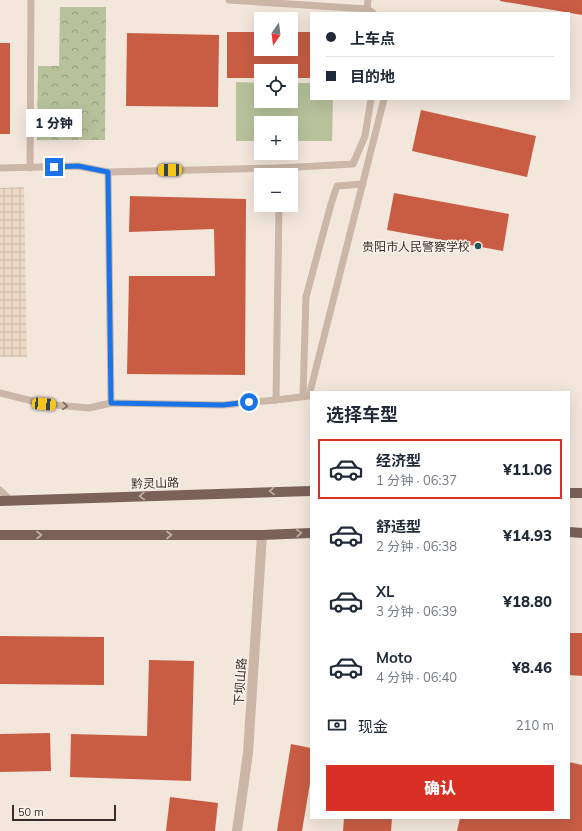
<!DOCTYPE html>
<html lang="zh">
<head>
<meta charset="utf-8">
<style>
	body { margin:0; font-family:Mulish,"Noto Sans SC",sans-serif; background:#f6f6f7; color:#1f2937; height:100vh; display:flex; flex-direction:column; font-size:15px; white-space:nowrap }
	* { box-sizing:border-box; margin:0 }
	p { font-size:13px; color:#747a83 }
	.icon { flex:none; width:22px; height:22px; fill:none; stroke:currentColor; stroke-width:2; stroke-linecap:round; stroke-linejoin:round }
	.map { position:relative; flex:1; overflow:hidden }
	.panel { position:absolute; left:310px; top:391px; width:260px; height:428px; display:flex; flex-direction:column; background:#fff; border-radius:0px; box-shadow:0 4px 16px #0002 }
	.panel>* { flex:none }
	.banner { position:absolute; left:310px; top:12px; width:260px; height:88px; border-radius:0px; box-shadow:0 4px 16px #0002; display:grid; align-content:center; height:88px; padding:0 16px; background:#fff }
	.needle { width:26px; rotate:194deg }
	.controls { position:absolute; left:254px; top:12px; display:grid; gap:8px }
	.controls a { display:grid; place-items:center; width:44px; height:44px; border-radius:0px; background:#fff; box-shadow:0 4px 16px #0002; font-size:20px }
	.scale { position:absolute; left:12px; bottom:10px; width:104px; box-sizing:border-box; padding-left:4px; border:2px solid #372c28; border-top:0; font-size:11px; line-height:14px; white-space:nowrap; color:#372c28; -webkit-text-stroke:3px #faf1e8; paint-order:stroke }
	.end { position:absolute; width:18px; height:18px; margin:-9px; border:5px solid #1a73e8; background:#fff; box-shadow:0 0 0 2px #fff }
	.from { border-radius:50% }
	.bubble { position:absolute; height:28px; border-radius:0px; background:#fff; box-shadow:0 4px 16px #0002; font-size:13px; font-weight:800; line-height:28px; text-align:center }
	.car { position:absolute; width:12px; height:24px; margin:-12px -6px; border-radius:5px; box-shadow:0 0 3px 1px #0007; background:linear-gradient(#f5c518 24%,#345 0 40%,#f5c518 0 76%,#345 0 86%,#f5c518 0) }
	.banner b { display:flex; align-items:center; gap:14px; height:38px; font-size:15px }
	.banner b+b { border-top:1px solid #e0e1e3 }
	.banner i { width:10px; height:10px; background:#1f2937 }
	ul { padding:0; list-style:none }
	li { display:flex; align-items:center; gap:12px; height:60px; margin:0 8px 6px; padding:0 8px; border:2px solid transparent; border-radius:0px }
	li div { flex:1 }
	li b { display:block; font-size:15px }
	li em { font-style:normal; font-weight:800 }
	li.current { border-color:#d93025 }
	li>.icon { width:36px; height:36px; stroke-width:1.5 }
	h2 { padding:0 16px; font-size:18px; line-height:48px }
	.pay { display:flex; align-items:center; gap:10px; height:44px; padding:0 16px; font-size:15px }
	.pay p { margin-inline-start:auto }
	.button { display:flex; gap:8px; margin-top:auto; padding:8px 16px }
	.button a { flex:1; height:46px; border-radius:0px; background:#d93025; color:#fff; font-size:16px; font-weight:800; line-height:46px; text-align:center }
	.map>svg:first-child { display:block }
	.forest { fill:url(#forest-crowns) }
	.pitch { fill:#b7c29b }
	.plaza { fill:url(#plaza-grid) }
	.building { fill:#c85d44 }
	.lines { fill:none; stroke-linecap:round; stroke-linejoin:round }
	.service { stroke:#cbb6a7; stroke-width:7 }
	.minor { stroke:#cbb6a7; stroke-width:10 }
	.primary { stroke:#7a6259; stroke-width:10 }
	.oneway { stroke:#7a6a61 }
	.oneway2 { stroke:#c0b1a8 }
	.route { stroke:#1a73e8; stroke-width:5 }
	.poi-dot { fill:#1d595a; stroke:#faf1e8; stroke-width:1.5 }
	.labels { text-anchor:middle; dominant-baseline:central; stroke-width:3; stroke-linejoin:round; paint-order:stroke }
	.poi-label { font-size:12px; fill:#372c28; stroke:#faf1e8; text-anchor:end }
	.street-label { font-size:12px; fill:#372c28; stroke:#faf1e8 }
</style>
</head>
<body>
<div class="map">
<svg width="582" height="831" viewBox="0 0 582 831">
	<defs>
		<pattern id="forest-crowns" width="20" height="18" patternUnits="userSpaceOnUse"><rect width="20" height="18" fill="#b7c29b"/><path d="M2 6a3 3 0 1 1 6 0M12 15a3 3 0 1 1 6 0" fill="none" stroke="#969e7e"/></pattern>
		<pattern id="plaza-grid" width="8" height="8" patternUnits="userSpaceOnUse"><rect width="8" height="8" fill="#ebd7c3"/><path d="M0 4h8M4 0v8" fill="none" stroke="#cab9a8"/></pattern>
	</defs>
	<rect width="100%" height="100%" fill="#f3e7dc"/>
	<path class="forest" d="M60,7H106L105,140H37L38,66H59Z"/>
	<path class="pitch" d="M236,82L261,83V101H291V83H311V99H333L332,141H291V123H261V141H236Z"/>
	<path class="plaza" d="M24,187L27,357H0V188Z"/>
	<g class="building">
		<path d="M500,0H582V15L500,1Z"/>
		<path d="M227,32H261V49H291V32H311V78H291V71H261V78H227Z"/>
		<path d="M127,33L219,35L218,107L126,106Z"/>
		<rect x="0" y="43" width="10" height="91"/>
		<path d="M421,110L536,136L527,177L412,151Z"/>
		<path d="M394,193L509,214L503,251L387,230Z"/>
		<path d="M130,196L246,199L245,375L127,374L129,276H215L214,229L129,232Z"/>
		<path d="M569,633H582V676L569,675Z"/>
		<path d="M0,636L104,637V685L0,684Z"/>
		<path d="M149,660L194,661L191,781L70,777L71,734L147,736Z"/>
		<path d="M50,733L51,771L0,772V734Z"/>
		<path d="M291,744L311,748V777L302,831H277Z"/>
		<path d="M569,762L582,765V831H457L460,818H569Z"/>
		<path d="M170,797L218,803L215,831H166Z"/>
		<path d="M344,818H392L391,831H343Z"/>
	</g>
	<g class="lines">
		<g class="service">
			<path d="M229,0L367,9L373,13"/>
			<path d="M367,9L368,0"/>
			<path d="M0,168L78,166L108,172L111,403L89,408L44,404L0,393"/>
			<path d="M30,168L31,0"/>
			<path d="M108,172L280,168"/>
			<path d="M280,175V168L353,164L365,136L371,99"/>
			<path d="M303,396L306,297L331,204L337,186L363,184"/>
			<path d="M276,400L309,396L384,99"/>
			<path d="M111,403L223,405L276,400L279,205"/>
			<path d="M0,490L11,501"/>
		</g>
		<path class="minor" d="M237,831L248,753L262,535"/>
		<g class="primary">
			<path d="M569,493H582"/>
			<path d="M0,501L311,491"/>
			<path d="M569,532L582,533"/>
			<path d="M0,535H262L311,533"/>
		</g>
	</g>
	<defs><path id="oneway-chevron" d="M-2-3.5L2.5 0L-2 3.5" fill="none" stroke-width="1.6" stroke-linecap="round" stroke-linejoin="round"/></defs>
	<use class="oneway" href="#oneway-chevron" transform="translate(65 406) rotate(5)"/>
	<g class="oneway2">
		<use href="#oneway-chevron" transform="translate(272 491) rotate(179)"/>
		<use href="#oneway-chevron" transform="translate(142 496) rotate(178)"/>
		<use href="#oneway-chevron" transform="translate(299 533) rotate(-3)"/>
		<use href="#oneway-chevron" transform="translate(39 535)"/>
		<use href="#oneway-chevron" transform="translate(169 535)"/>
	</g>
	<g class="lines">
		<path class="route" d="M54,167L78,166L108,172L111,403L223,405L249,402"/>
	</g>
	<circle class="poi-dot" cx="478" cy="246" r="4"/>
	<g class="labels">
		<g class="poi-label">
			<text x="470" y="246">贵阳市人民警察学校</text>
		</g>
		<g class="street-label">
			<text transform="translate(155 483) rotate(-2)">黔灵山路</text>
			<text transform="translate(240 682) rotate(-86)">下坝山路</text>
		</g>
	</g>
</svg>
<div class="controls">
<a><svg class="needle" viewBox="-14 -14 28 28"><path d="M0-13l5 13h-10z" fill="#e53935"/><path d="M0 13l5-13h-10z" fill="#747a83"/></svg></a>
<a><svg class="icon" aria-label="locate" viewBox="0 0 24 24"><circle cx="12" cy="12" r="6"/><path d="M12 2v4M12 18v4M2 12h4M18 12h4"/></svg></a>
<a>+</a>
<a>−</a>
</div>
<div class="scale">50 m</div>
<i class="end from" style="left:249px;top:402px"></i>
<i class="end" style="left:54px;top:167px"></i>
<div class="bubble" style="left:26px;top:109px;width:56px">1 分钟</div>
<i class="car" style="left:170px;top:170px;rotate:269deg"></i>
<i class="car" style="left:44px;top:404px;rotate:95deg"></i>
<div class="banner">
<b><i class="from"></i>上车点</b>
<b><i></i>目的地</b>
</div>
<section class="panel">
<h2>选择车型</h2>
<ul>
<li class="current"><svg class="icon" aria-label="car" viewBox="0 0 24 24"><path d="M5 17H2v-5l4-1 3-4h7l3 4 3 1v5h-3M9 17h6M6 11h13"/><circle cx="7" cy="17" r="2"/><circle cx="17" cy="17" r="2"/></svg><div><b>经济型</b><p>1 分钟 · 06:37</p></div><em>¥11.06</em></li>
<li><svg class="icon" aria-label="car" viewBox="0 0 24 24"><path d="M5 17H2v-5l4-1 3-4h7l3 4 3 1v5h-3M9 17h6M6 11h13"/><circle cx="7" cy="17" r="2"/><circle cx="17" cy="17" r="2"/></svg><div><b>舒适型</b><p>2 分钟 · 06:38</p></div><em>¥14.93</em></li>
<li><svg class="icon" aria-label="car" viewBox="0 0 24 24"><path d="M5 17H2v-5l4-1 3-4h7l3 4 3 1v5h-3M9 17h6M6 11h13"/><circle cx="7" cy="17" r="2"/><circle cx="17" cy="17" r="2"/></svg><div><b>XL</b><p>3 分钟 · 06:39</p></div><em>¥18.80</em></li>
<li><svg class="icon" aria-label="car" viewBox="0 0 24 24"><path d="M5 17H2v-5l4-1 3-4h7l3 4 3 1v5h-3M9 17h6M6 11h13"/><circle cx="7" cy="17" r="2"/><circle cx="17" cy="17" r="2"/></svg><div><b>Moto</b><p>4 分钟 · 06:40</p></div><em>¥8.46</em></li>
</ul>
<div class="pay"><svg class="icon" aria-label="cash" viewBox="0 0 24 24"><path d="M3 7h18v10H3z"/><circle cx="12" cy="12" r="2"/></svg>现金<p>210 m</p></div>
<div class="button"><a>确认</a></div>
</section>
</div>
</body>
</html>
